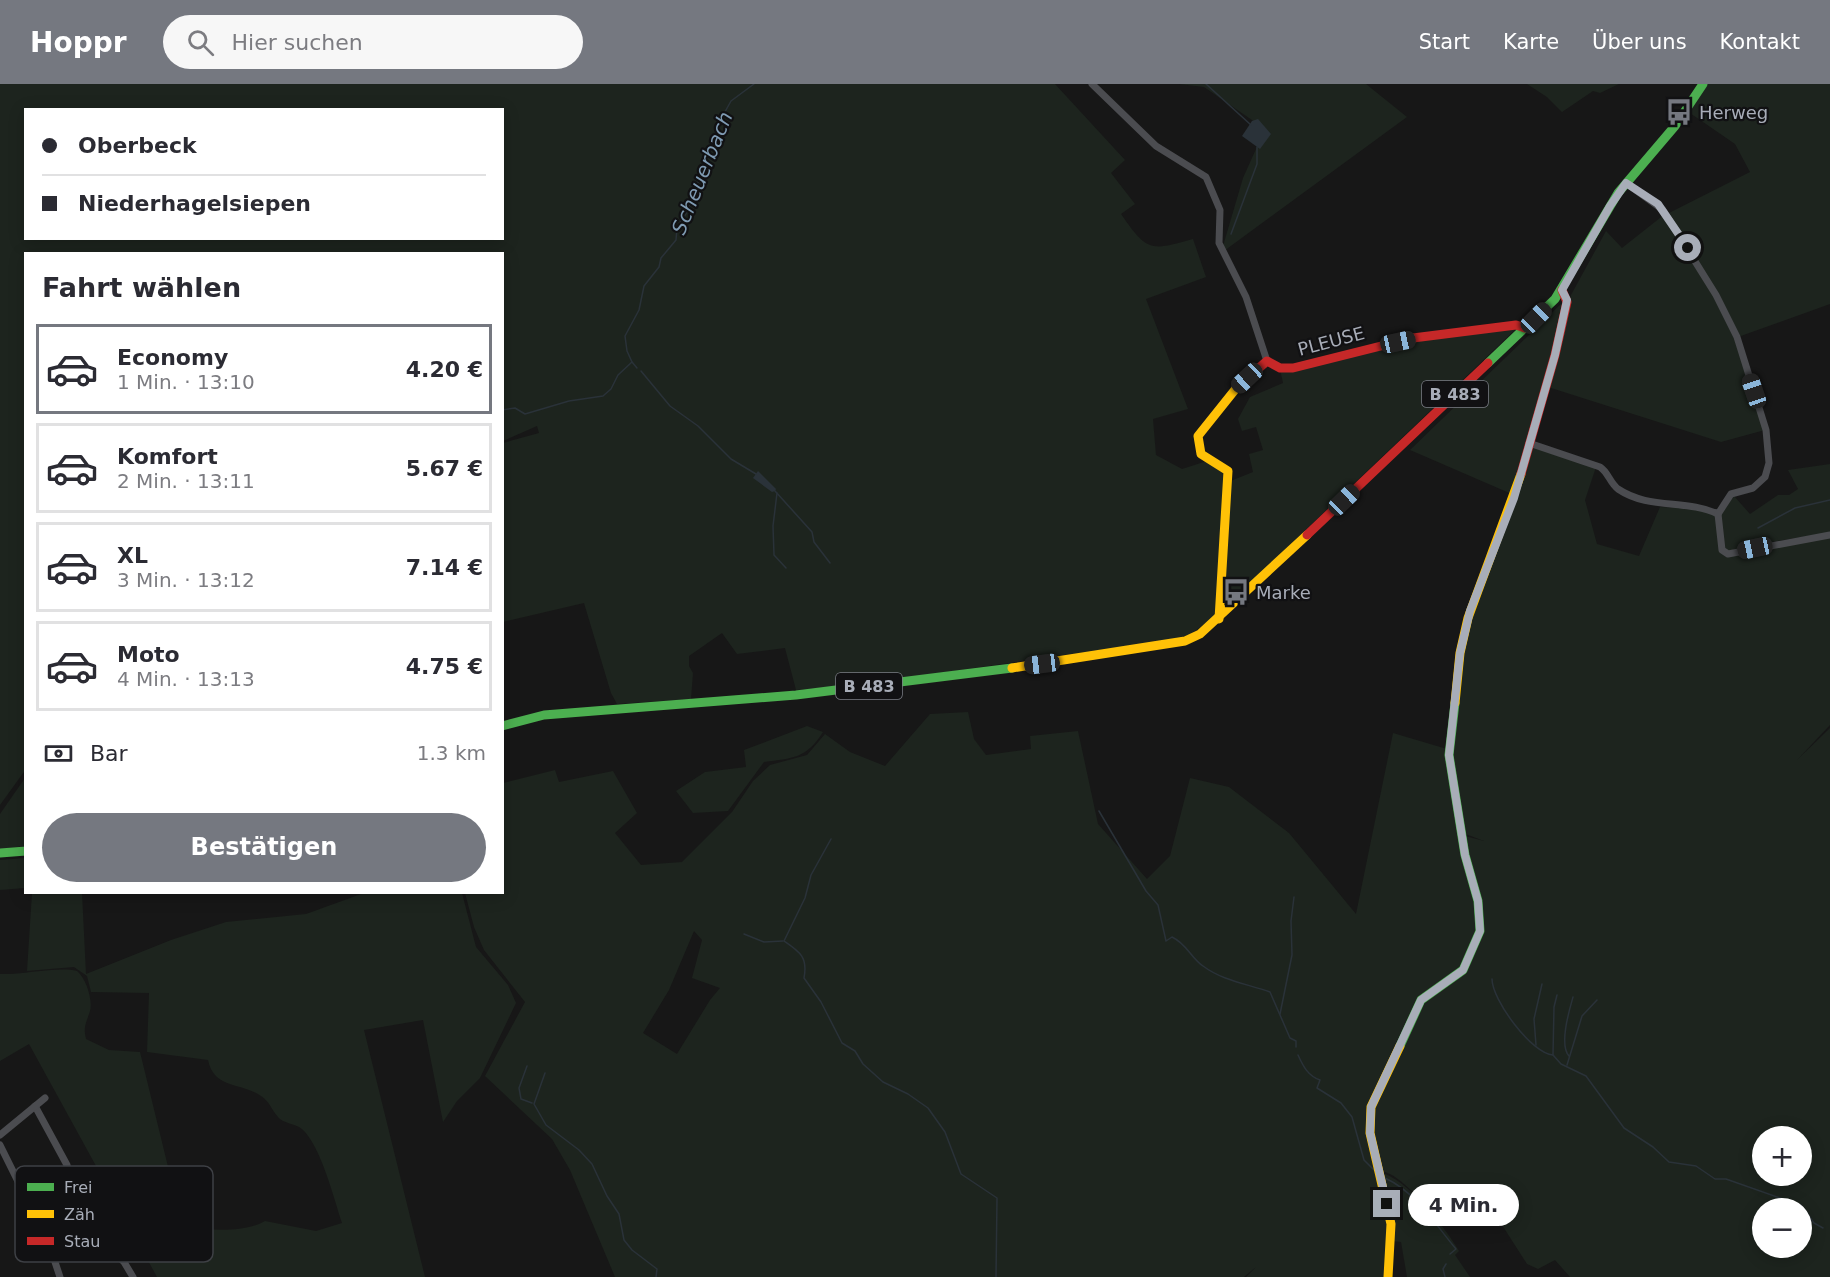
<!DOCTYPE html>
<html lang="de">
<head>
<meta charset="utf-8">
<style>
	body { margin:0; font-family:"DejaVu Sans",sans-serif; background:#f7f7f7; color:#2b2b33; height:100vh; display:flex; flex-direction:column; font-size:22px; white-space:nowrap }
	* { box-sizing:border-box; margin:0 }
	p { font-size:20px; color:#7c7c81 }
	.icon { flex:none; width:33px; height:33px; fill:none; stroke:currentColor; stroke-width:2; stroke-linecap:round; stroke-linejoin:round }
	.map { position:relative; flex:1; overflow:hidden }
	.details { position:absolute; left:24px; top:168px; width:480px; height:642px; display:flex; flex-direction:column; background:#fff; border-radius:0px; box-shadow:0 3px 15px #0003 }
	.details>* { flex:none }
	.guide { position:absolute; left:24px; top:24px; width:480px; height:132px; border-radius:0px; box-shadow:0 3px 15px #0003; display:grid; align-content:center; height:132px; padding:0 18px; background:#fff }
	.fabs { position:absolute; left:1752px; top:1042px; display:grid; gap:12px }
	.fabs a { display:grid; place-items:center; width:60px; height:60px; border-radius:50%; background:#fff; box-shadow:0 3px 15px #0003; font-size:30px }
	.end { position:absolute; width:27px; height:27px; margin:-14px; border:8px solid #a8adb8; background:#111; box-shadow:0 0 0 3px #111 }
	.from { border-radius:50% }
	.bubble { position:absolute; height:42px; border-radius:21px; background:#fff; box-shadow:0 3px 15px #0003; font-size:20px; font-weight:700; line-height:42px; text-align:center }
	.car { position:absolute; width:18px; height:36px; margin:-18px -9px; border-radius:8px; box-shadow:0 0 4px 2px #0007; background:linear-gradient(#222 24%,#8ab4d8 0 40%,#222 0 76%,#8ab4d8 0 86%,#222 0) }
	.guide b { display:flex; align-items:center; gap:21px; height:57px; font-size:22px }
	.guide b+b { border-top:2px solid #e1e1e2 }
	.guide i { width:15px; height:15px; background:#2b2b33 }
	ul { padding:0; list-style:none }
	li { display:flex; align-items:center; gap:18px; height:90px; margin:0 12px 9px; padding:0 6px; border:3px solid #e1e1e2; border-radius:0px }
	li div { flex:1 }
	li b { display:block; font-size:22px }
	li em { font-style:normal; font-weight:700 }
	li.active { border-color:#757880 }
	li>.icon { width:54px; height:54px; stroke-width:1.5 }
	h2 { padding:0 18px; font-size:27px; line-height:72px }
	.pay { display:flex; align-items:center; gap:15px; height:66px; padding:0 18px; font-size:22px }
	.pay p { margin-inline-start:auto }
	.primary-button { display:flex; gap:12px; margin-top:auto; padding:12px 18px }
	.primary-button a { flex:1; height:69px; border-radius:36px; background:#757880; color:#fff; font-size:24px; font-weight:700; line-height:69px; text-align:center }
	header { display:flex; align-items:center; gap:36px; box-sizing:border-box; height:84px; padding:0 30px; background:#757880; color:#fff }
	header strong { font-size:28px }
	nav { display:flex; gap:33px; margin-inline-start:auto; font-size:21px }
	.search { width:420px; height:54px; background:#f7f7f7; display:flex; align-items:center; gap:15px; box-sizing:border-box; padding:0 21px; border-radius:33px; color:#7c7c81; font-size:22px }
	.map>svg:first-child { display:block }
	.green { fill:#1d241e; fill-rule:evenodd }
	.water { fill:#2a3239 }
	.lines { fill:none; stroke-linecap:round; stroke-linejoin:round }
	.stream { stroke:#2a3239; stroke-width:1.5 }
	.street { stroke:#4b4c50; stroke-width:7 }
	.fast { stroke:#4caf50; stroke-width:9 }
	.slow { stroke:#ffc107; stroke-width:9 }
	.jam { stroke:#c62828; stroke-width:9 }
	.route { stroke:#a8adb8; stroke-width:8 }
	.labels { text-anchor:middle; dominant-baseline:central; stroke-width:4.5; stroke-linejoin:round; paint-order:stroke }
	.shield { fill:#111113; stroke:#7b7e86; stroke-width:1.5 }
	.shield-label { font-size:16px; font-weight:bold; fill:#a8adb8 }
	.poi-label { font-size:18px; fill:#a8adb8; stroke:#111113; text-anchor:start }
	.street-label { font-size:18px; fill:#a8adb8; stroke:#111113 }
	.water-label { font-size:20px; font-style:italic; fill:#7f9bb3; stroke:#111113 }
	.key { fill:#111113; stroke:#3e4045; stroke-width:1.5 }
	.key-label { font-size:16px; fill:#a8adb8 }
</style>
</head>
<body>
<header>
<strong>Hoppr</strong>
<div class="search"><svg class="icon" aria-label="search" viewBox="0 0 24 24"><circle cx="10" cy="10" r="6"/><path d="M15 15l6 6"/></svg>Hier suchen</div>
<nav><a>Start</a><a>Karte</a><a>Über uns</a><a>Kontakt</a></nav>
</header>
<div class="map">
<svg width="1830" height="1193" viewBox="0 0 1830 1193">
	<rect width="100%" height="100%" fill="#171717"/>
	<g class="green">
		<path d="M0,0H1055L1125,76L1111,89L1135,120L1121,130C1147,168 1151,167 1193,155L1206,193L1146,215L1188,325L1153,335L1156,371L1182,385L1207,377L1221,385L1227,398L1215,533L1189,551L1162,557L862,600L796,606L785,564L737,570L722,549L689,572V582L693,589L691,615L617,620L611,609L584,519L503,538V359L539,349L537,342L503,357L502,170H26V685L0,721ZM26,26H502V154H26Z"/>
		<path d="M1179,0H1366L1407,33L1224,167L1223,162L1243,94L1265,45L1204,3Z"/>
		<path d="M1527,0H1619L1600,9L1593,7L1562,28L1547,13Z"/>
		<path d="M1704,0H1830V220L1738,253L1667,130L1750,88L1735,60L1687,27Z"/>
		<path d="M1665,130L1726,230L1765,346L1721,358L1548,303L1571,211L1606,147L1622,164Z"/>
		<path d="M1564,217L1560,245L1514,411L1410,366Z"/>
		<path d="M1517,244L1254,495L1219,522L1228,398L1253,388L1249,370L1263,366L1256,343L1242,347L1238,335L1250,313L1283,299L1280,285L1383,261Z"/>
		<path d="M1531,361L1596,383L1585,416L1597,460L1639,472L1660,423L1702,425L1715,428L1722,466L1720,428L1734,412L1750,430L1778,411H1789L1798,405L1788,386L1830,380V450C1794,453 1759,460 1724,468L1731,471L1802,455L1830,452V641L1797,676L1830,644V1193H1570L1555,1176L1538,1185L1527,1180L1479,1105L1448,1129C1419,1125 1407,1092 1379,1086L1372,1058L1373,1023L1423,916L1458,891L1469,874C1456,895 1433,899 1418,917L1370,1023L1367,1049L1390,1140L1387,1193H1246L1256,1183L1244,1193H615L570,1086L552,1055L485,992L525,918L484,866L474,843L465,809L502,808L503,699L555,686L559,698L613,687L637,729L615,749L641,781L682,778L732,728L753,697L770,681L807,671L825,650L850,668L885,682L930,630L968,628L974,655L986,671L1031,665L1030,652L1078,647L1098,740L1147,795L1170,772L1190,694L1229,703L1289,749L1356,830L1393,649L1447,665L1461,751L1484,757L1463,749L1449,666L1456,627L1459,581L1465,550L1518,407ZM694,847L702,856L692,894L720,904L710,916L677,970L643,949L669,906ZM1762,1053H1802V1092H1762ZM1762,1125H1802V1164H1762Z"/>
		<path d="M807,642L823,648C806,675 793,674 764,678L728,727L693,729L676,707L705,688L746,683L744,666Z"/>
		<path d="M25,694V762L0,765V730Z"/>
		<path d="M25,774V804L0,806V776Z"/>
		<path d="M32,809H82L86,890L171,856L226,838L306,830L364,809H462L476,863L508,901L516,919L480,994L457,1017L443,1038L423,936L364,946L425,1193H157L29,960L0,977V890C22,891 59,882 77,887C86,894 93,916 90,927C86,940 83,942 86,955L109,966L140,968L183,1144C209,1145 242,1150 265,1137L316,1147L342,1139C334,1115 321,1062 302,1045C296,1040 282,1039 278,1033C271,1025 270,1018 261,1012C240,998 214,1005 208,976L147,968L149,909L91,908L87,892L74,883L27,887Z"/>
		<path d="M1379,1088C1407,1094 1445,1143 1459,1167L1455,1171L1470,1193H1407L1401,1158L1392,1157Z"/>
	</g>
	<g class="water">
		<path d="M1258,35L1271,50L1260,65L1242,52L1252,37Z"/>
		<path d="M758,387L776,405L775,407L772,408L753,394Z"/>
	</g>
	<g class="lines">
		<g class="stream">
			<path d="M1206,0L1251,41"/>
			<path d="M1231,150L1257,80V63"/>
			<path d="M632,278L637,284"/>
			<path d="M641,287L670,322L698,342L731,375L756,390"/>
			<path d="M502,326L515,324L525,330L569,317L603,312L611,305L618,291L632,278L627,267L625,252L639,226L644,202L659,183L661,174L676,156L677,144L687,128L721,35L731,17L754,0"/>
			<path d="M775,407L812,448L814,458L830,479"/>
			<path d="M777,409L773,442L774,471L786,484"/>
			<path d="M1758,444L1795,424L1830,416"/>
			<path d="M1099,727L1146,807L1158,821L1166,857L1172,853C1187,860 1191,874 1203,882C1223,897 1248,900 1270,908L1290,954L1296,957V963"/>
			<path d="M831,755L811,791L805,814L784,857C800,868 808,873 804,894L821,918L842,959L855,967L863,980L883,998L908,1010L928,1024L945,1048L961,1090L997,1114L996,1193"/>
			<path d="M744,850L764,858L783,857"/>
			<path d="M1492,895C1492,916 1532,970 1553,971L1561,980L1586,992L1624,1044L1653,1063L1669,1078L1696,1082L1715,1095H1726L1783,1115L1794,1122L1801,1121L1814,1139L1823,1144"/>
			<path d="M1280,930L1292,871L1291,837L1294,813"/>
			<path d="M1536,961L1534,935L1542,900"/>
			<path d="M1298,971C1303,982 1308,992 1320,996L1317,1004L1341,1019L1352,1033L1364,1076L1375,1087"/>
			<path d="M1553,971L1554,923L1557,911"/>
			<path d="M1569,972C1559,961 1569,927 1573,913"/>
			<path d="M1567,981L1582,932L1597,916"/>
			<path d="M527,982L519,1004L521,1015L532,1019"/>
			<path d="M545,989L534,1020L546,1041L579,1066L592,1080L607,1112L619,1130L624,1156L632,1166L657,1185L656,1193"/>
			<path d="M1385,1094C1417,1109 1434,1139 1456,1165L1450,1170"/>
			<path d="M1445,1193L1443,1185L1446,1180"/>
		</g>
		<g class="street">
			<path d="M1092,0L1156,62L1206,93L1220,126L1219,159L1246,213L1267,277"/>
			<path d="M1529,359L1600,383C1608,388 1610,399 1618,405C1649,426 1686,415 1718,430L1731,410L1753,404L1765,393L1769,379L1766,346L1737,253L1716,211L1663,126L1626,99"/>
			<path d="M1718,430L1722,466L1728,470L1830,451"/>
			<path d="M35,1022L67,1081L69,1091L105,1159L124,1178L133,1193"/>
			<path d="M0,1051L45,1014"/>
			<path d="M0,1061L49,1160L60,1193"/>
			<path d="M49,1160L98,1147"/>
		</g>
		<g class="fast">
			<path d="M1488,279L1555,215L1618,109L1675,42L1703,0"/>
			<path d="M502,642L544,631L796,611L1012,584"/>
			<path d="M0,769L26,767"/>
			<path d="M1400,962L1421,916L1463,886L1480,847L1478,817L1465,771L1449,671L1455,619"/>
		</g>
		<g class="slow">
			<path d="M1219,535L1228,387L1201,370L1198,352L1238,302L1251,291"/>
			<path d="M1012,584L1185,557L1200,550L1307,451"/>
			<path d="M1455,619L1460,569L1468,534L1521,390"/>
			<path d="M1388,1193L1391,1140L1370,1049L1371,1023L1400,962"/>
		</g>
		<g class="jam">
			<path d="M1251,291L1267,277L1280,284H1293L1413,254L1516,241L1525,244"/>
			<path d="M1521,390L1555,271L1567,218L1562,206"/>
			<path d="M1307,451L1488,279"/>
		</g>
	</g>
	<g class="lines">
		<path class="route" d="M1387,1120L1370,1049L1371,1023L1421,916L1463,886L1480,847L1478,817L1465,771L1449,671L1460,569L1470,527L1514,414L1555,271L1567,216L1562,206L1610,122L1626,99L1658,120L1688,164"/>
	</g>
	<defs>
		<symbol id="bus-bare" viewBox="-9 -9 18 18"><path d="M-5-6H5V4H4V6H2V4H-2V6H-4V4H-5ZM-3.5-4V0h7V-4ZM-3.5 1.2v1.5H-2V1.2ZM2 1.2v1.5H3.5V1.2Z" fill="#757880" stroke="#111113" stroke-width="2.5" paint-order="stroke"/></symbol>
	</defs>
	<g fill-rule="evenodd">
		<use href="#bus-bare" x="1660" y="9" width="38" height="38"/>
		<use href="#bus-bare" x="1217" y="489" width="38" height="38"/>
	</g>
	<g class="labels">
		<g class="shield">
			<rect x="1422" y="297" width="66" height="26" rx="4.5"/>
			<rect x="836" y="589" width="66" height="26" rx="4.5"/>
		</g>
		<g class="shield-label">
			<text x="1455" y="310">B 483</text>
			<text x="869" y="602">B 483</text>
		</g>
		<g class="poi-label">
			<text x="1699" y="28">Herweg</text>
			<text x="1256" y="508">Marke</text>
		</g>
		<g class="street-label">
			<text transform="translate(1331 257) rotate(-15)">PLEUSE</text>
		</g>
		<g class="water-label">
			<text transform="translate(702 89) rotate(-68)">Scheuerbach</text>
		</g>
	</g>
	<rect x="15" y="1082" width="198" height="96" rx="9" class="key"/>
	<rect x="27" y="1099" width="27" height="8" fill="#4caf50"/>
	<rect x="27" y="1126" width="27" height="8" fill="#ffc107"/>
	<rect x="27" y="1153" width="27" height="8" fill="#c62828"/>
	<g class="key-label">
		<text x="64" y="1109">Frei</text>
		<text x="64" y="1136">Zäh</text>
		<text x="64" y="1163">Stau</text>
	</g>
</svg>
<div class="fabs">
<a>+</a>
<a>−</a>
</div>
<i class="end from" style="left:1688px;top:164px"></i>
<i class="end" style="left:1387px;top:1120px"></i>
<div class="bubble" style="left:1408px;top:1100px;width:111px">4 Min.</div>
<i class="car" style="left:1536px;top:234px;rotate:45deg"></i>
<i class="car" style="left:1398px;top:258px;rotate:78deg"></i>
<i class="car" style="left:1247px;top:294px;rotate:227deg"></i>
<i class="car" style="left:1754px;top:307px;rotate:341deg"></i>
<i class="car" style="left:1344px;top:416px;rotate:46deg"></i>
<i class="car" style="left:1755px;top:464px;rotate:258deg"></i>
<i class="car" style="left:1042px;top:580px;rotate:263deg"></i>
<div class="guide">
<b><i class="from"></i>Oberbeck</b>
<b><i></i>Niederhagelsiepen</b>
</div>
<section class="details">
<h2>Fahrt wählen</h2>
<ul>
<li class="active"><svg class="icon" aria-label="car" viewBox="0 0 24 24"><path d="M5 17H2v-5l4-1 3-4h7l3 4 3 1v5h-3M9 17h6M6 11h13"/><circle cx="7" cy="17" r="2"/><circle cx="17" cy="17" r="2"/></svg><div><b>Economy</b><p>1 Min. · 13:10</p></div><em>4.20 €</em></li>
<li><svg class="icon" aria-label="car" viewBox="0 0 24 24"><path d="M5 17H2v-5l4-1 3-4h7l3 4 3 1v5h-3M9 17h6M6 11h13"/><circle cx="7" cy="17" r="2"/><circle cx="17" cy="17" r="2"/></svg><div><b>Komfort</b><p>2 Min. · 13:11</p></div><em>5.67 €</em></li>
<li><svg class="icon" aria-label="car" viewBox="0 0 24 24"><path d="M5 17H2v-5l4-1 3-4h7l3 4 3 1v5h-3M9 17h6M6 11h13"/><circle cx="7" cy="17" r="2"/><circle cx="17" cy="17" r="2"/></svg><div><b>XL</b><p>3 Min. · 13:12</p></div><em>7.14 €</em></li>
<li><svg class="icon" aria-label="car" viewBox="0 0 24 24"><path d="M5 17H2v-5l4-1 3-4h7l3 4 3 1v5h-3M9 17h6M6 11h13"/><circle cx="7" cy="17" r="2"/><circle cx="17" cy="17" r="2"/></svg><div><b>Moto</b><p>4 Min. · 13:13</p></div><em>4.75 €</em></li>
</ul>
<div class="pay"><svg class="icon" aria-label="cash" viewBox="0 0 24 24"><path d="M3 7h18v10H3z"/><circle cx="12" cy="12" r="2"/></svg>Bar<p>1.3 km</p></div>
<div class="primary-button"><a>Bestätigen</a></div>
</section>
</div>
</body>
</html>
